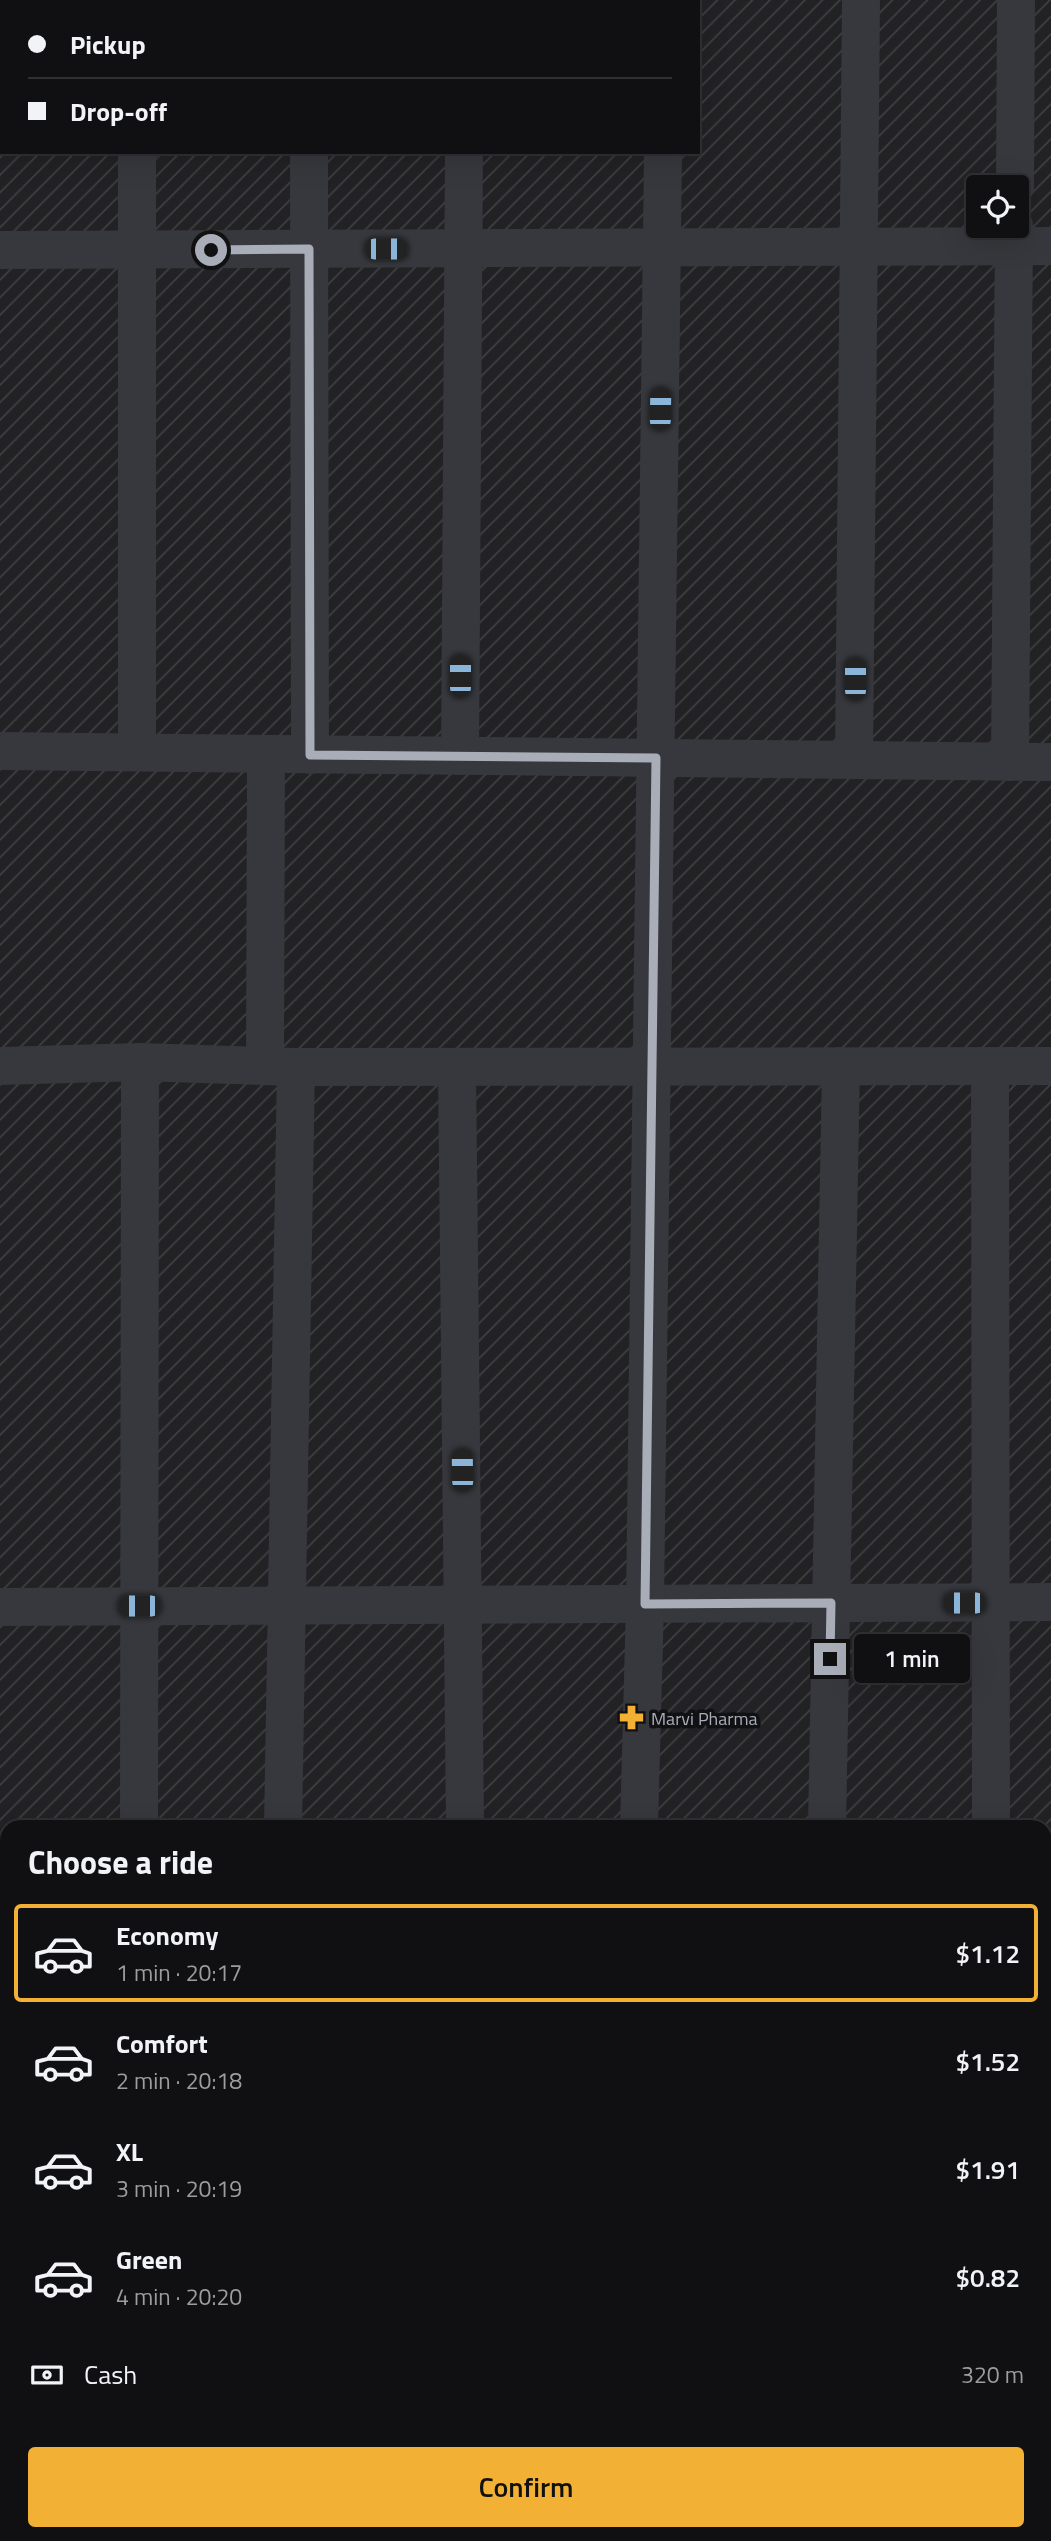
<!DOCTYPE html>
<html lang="en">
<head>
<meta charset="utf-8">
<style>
	body { margin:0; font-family:"Titillium Web",sans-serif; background:#1e1e20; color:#f1f3f6; height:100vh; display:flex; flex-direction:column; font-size:26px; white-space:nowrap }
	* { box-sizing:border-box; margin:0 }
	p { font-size:23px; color:#9c9d9f }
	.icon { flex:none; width:38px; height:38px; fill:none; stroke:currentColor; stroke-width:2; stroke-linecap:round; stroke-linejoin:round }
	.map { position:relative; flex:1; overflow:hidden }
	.side { position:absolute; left:0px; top:1820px; width:1052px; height:721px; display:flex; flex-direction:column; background:#101012; border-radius:21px 21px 0 0; box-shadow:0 7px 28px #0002,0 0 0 2px #303032 }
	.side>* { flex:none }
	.guide { position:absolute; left:0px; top:0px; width:700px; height:154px; box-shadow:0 7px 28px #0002,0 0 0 2px #303032; display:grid; align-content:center; height:154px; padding:0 28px; background:#101012 }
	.fabs { position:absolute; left:966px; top:175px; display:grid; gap:14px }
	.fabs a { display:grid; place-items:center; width:63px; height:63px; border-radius:7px; background:#101012; box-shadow:0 7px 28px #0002,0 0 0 2px #303032; font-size:35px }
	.end { position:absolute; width:32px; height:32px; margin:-16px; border:9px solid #a8adb8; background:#111; box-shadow:0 0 0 4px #111 }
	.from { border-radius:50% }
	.bubble { position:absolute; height:49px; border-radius:7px; background:#101012; box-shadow:0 7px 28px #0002,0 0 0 2px #303032; font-size:23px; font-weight:600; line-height:49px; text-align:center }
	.car { position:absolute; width:21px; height:42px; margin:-21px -10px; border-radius:9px; box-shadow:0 0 5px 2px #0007; background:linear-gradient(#222 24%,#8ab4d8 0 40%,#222 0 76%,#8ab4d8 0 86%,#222 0) }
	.guide b { display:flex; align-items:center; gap:24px; height:66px; font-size:26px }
	.guide b+b { border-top:2px solid #303032 }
	.guide i { width:18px; height:18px; background:#f1f3f6 }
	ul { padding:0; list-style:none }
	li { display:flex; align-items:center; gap:21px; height:98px; margin:0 14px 10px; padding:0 14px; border:4px solid transparent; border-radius:7px }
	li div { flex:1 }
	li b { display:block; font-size:26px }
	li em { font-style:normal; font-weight:600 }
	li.selected { border-color:#f2b134 }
	li>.icon { width:63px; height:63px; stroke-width:1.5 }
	h2 { padding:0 28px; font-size:32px; line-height:84px }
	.pay { display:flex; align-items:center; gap:18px; height:77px; padding:0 28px; font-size:26px }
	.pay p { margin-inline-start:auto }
	.button { display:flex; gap:14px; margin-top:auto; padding:14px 28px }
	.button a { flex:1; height:80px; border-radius:7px; background:#f2b134; color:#111; font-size:28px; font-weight:600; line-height:80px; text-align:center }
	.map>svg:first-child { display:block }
	.industrial { fill:url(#industrial-furrows); fill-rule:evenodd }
	.cemetery { fill:url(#cemetery-stones) }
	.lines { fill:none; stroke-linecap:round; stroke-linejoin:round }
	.minor { stroke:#37383d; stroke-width:38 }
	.route { stroke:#a8adb8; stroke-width:9 }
	.labels { text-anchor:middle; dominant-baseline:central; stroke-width:7; stroke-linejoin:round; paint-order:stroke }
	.poi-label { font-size:18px; fill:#a8adb8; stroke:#111113; text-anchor:start }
</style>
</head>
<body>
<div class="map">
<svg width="1051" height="2541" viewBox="0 0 1051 2541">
	<defs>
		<pattern id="industrial-furrows" width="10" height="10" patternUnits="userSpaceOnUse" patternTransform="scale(1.75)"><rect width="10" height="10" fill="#222225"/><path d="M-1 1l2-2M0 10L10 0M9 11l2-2" fill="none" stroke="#3f3f43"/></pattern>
		<pattern id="cemetery-stones" width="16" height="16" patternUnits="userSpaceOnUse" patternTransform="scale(1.75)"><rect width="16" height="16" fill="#1e261f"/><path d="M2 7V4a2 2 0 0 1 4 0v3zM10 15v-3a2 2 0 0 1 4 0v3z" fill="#3c433d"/></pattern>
	</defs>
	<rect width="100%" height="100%" fill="#161618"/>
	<path class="industrial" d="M0,0H1051V2541H0ZM2,2H698V152H2ZM978,187H1017V226H978ZM7,1827H1045V2534H7Z"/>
	<path class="cemetery" d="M0,2155H7V2534H688V2541H0Z"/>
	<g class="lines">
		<g class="minor">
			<path d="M308,0V2"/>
			<path d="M138,2V0"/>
			<path d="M465,2V0"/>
			<path d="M665,2V0"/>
			<path d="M309,152L310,755"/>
			<path d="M1015,187L1016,0"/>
			<path d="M0,250L1051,246"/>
			<path d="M0,751L1051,762"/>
			<path d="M137,752V152"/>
			<path d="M460,756L464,152"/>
			<path d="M854,760L861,0"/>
			<path d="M1010,762L1014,226"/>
			<path d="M0,1066L140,1062L296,1067L1051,1066"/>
			<path d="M265,1066L266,754"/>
			<path d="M990,1066L991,1827"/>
			<path d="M457,1067L465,1827"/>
			<path d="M0,1607L1051,1602"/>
			<path d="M139,1827L140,1062"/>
			<path d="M283,1827L296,1067"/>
			<path d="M639,1827L645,1604L663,152"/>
			<path d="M827,1827L841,1066"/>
			<path d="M0,2114H7"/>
			<path d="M1045,2127H1051"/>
			<path d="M818,2534V2541"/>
			<path d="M1029,2541V2534"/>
		</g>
	</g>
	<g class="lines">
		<path class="route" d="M211,250L309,249L310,755L656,758L645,1604L831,1603L830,1659"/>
	</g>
	<defs>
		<symbol id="pharmacy-bare" viewBox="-9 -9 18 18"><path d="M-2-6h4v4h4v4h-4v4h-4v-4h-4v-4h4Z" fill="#f2b134" stroke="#111113" stroke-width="2.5" paint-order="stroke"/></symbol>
	</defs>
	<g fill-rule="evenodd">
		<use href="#pharmacy-bare" x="614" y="1700" width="35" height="35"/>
	</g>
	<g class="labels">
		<g class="poi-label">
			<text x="651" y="1718">Marvi Pharma</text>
		</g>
	</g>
</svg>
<div class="fabs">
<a><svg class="icon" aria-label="locate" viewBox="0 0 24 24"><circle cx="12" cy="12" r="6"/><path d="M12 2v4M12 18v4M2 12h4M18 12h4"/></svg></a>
</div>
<i class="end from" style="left:211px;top:250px"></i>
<i class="end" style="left:830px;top:1659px"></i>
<div class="bubble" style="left:854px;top:1634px;width:116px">1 min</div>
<i class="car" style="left:386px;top:249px;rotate:90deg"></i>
<i class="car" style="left:660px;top:409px;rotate:1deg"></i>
<i class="car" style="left:460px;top:676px;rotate:0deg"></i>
<i class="car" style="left:855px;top:679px;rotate:0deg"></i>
<i class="car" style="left:462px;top:1470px;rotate:359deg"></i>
<i class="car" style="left:964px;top:1603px;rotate:270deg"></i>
<i class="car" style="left:139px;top:1606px;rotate:270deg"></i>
<div class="guide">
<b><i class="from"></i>Pickup</b>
<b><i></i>Drop-off</b>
</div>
<section class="side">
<h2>Choose a ride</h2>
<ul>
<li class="selected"><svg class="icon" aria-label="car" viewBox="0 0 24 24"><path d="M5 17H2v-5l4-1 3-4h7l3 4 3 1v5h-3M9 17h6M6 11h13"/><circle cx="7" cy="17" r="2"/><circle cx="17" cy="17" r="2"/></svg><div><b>Economy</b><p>1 min · 20:17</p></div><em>$1.12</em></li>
<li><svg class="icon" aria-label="car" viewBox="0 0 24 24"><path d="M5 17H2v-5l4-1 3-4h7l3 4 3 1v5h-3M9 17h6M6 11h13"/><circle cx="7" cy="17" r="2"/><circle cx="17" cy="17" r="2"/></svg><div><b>Comfort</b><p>2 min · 20:18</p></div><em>$1.52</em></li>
<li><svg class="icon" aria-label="car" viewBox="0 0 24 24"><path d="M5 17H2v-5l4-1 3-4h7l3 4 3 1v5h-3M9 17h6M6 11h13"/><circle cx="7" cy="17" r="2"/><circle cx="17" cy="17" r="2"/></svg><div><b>XL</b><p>3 min · 20:19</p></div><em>$1.91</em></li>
<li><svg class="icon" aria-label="car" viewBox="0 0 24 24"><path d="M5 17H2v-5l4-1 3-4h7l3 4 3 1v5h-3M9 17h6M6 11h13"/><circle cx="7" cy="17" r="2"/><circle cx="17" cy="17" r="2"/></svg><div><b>Green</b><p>4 min · 20:20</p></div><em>$0.82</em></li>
</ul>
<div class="pay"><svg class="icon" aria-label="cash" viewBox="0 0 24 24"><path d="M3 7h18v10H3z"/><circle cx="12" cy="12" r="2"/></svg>Cash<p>320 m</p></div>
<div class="button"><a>Confirm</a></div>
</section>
</div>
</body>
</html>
